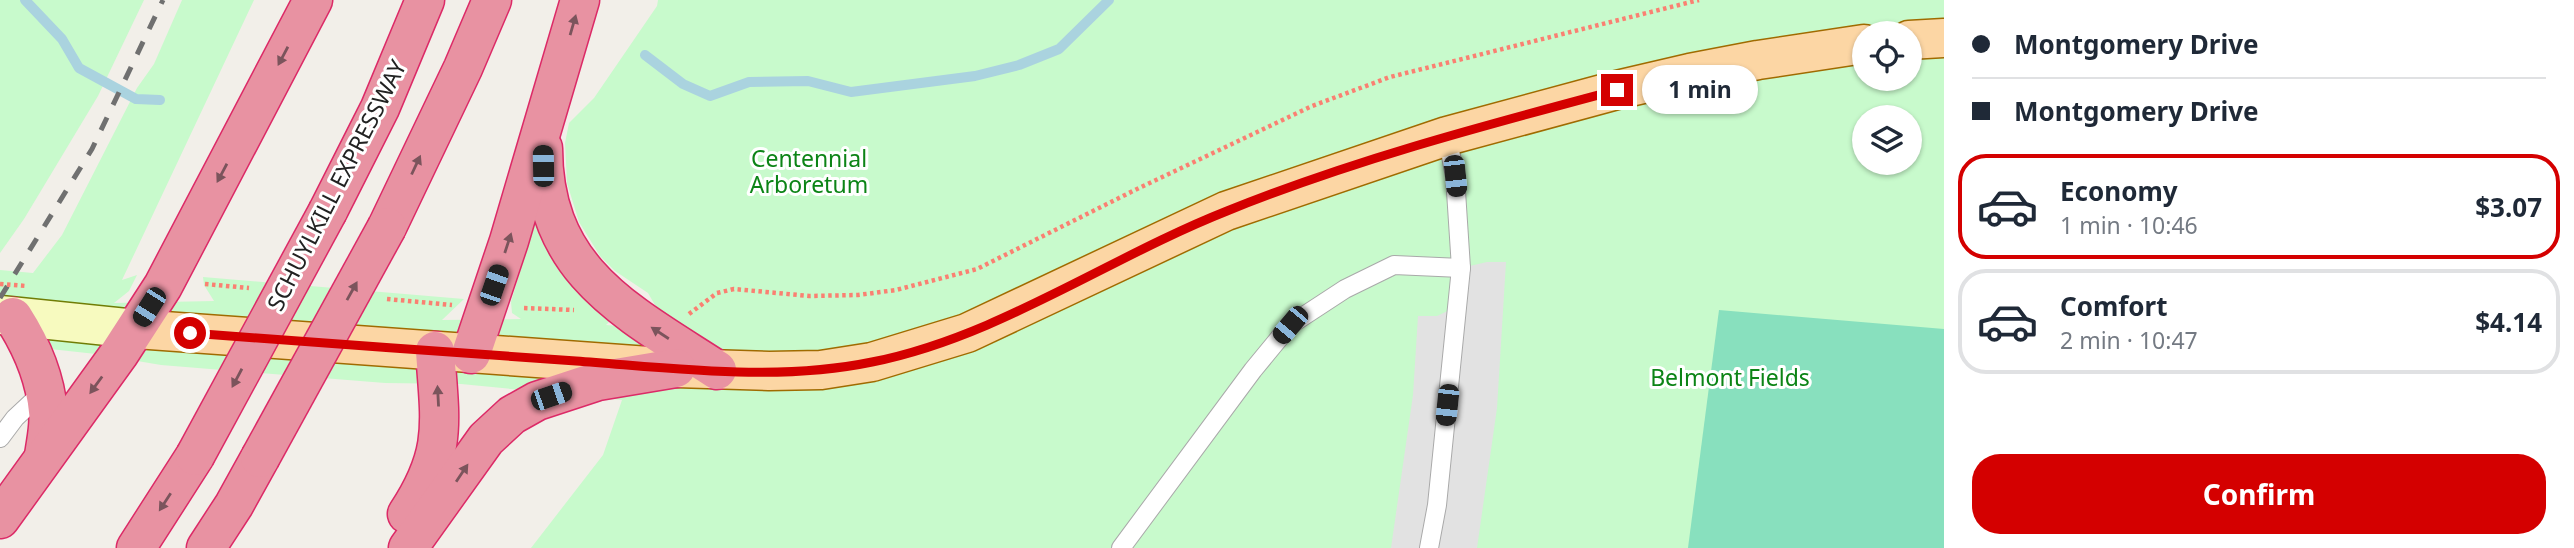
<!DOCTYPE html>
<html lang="en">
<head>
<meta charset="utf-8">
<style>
	body { margin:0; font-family:"Noto Sans",sans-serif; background:#f2f2f3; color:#1f2937; height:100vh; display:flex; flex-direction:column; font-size:26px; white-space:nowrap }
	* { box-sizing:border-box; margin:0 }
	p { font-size:23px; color:#747a83 }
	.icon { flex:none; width:38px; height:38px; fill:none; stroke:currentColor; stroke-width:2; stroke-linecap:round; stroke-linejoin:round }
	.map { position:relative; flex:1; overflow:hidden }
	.side { display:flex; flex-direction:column; background:#fff; width:630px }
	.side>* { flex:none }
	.hud { display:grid; align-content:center; height:154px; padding:0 28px; background:#fff }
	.fabs { position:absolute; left:1852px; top:21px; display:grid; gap:14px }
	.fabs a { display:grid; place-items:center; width:70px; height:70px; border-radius:50%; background:#fff; box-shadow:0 2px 5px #0004; font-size:35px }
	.end { position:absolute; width:32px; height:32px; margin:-16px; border:9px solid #d40000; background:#fff; box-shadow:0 0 0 4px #fff }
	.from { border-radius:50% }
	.bubble { position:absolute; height:49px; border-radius:24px; background:#fff; box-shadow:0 2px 5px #0004; font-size:23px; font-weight:700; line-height:49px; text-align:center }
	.car { position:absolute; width:21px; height:42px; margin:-21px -10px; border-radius:9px; box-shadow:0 0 5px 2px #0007; background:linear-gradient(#222 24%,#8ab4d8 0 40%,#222 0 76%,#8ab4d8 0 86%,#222 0) }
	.hud b { display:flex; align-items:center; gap:24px; height:66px; font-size:26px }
	.hud b+b { border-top:2px solid #e0e1e3 }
	.hud i { width:18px; height:18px; background:#1f2937 }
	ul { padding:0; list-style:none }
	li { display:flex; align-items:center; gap:21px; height:105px; margin:0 14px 10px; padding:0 14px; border:4px solid #e0e1e3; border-radius:28px }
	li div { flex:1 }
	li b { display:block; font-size:26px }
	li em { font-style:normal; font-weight:700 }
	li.on { border-color:#d40000 }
	li>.icon { width:63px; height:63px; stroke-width:1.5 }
	.primary-button { display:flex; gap:14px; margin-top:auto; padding:14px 28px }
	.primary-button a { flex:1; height:80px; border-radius:28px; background:#d40000; color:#fff; font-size:28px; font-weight:700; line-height:80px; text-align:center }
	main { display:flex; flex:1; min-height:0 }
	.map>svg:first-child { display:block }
	.park { fill:#c8facc; fill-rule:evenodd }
	.pitch { fill:#88e0be }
	.parking { fill:#e2e2e2 }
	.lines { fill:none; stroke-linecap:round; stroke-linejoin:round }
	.stream { stroke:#aad3df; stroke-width:10 }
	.lane-casing { stroke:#a9a9a9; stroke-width:20 }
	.secondary-casing { stroke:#707d05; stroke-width:41 }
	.primary-casing { stroke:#a06b00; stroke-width:41 }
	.highway-casing { stroke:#dc2a67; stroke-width:41 }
	.path { stroke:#fa8072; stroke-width:4.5; stroke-dasharray:3.5 3.5; stroke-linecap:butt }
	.lane { stroke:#fff; stroke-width:18 }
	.secondary { stroke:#f7fabf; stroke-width:38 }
	.primary { stroke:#fcd6a4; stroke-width:38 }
	.highway { stroke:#e892a2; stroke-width:38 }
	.rail { stroke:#707070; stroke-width:5; stroke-dasharray:14 14; stroke-linecap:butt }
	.highway-bridge-casing { stroke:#dc2a67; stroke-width:41; stroke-linecap:butt }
	.path-bridge { stroke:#fa8072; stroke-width:4.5; stroke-dasharray:3.5 3.5; stroke-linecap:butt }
	.highway-bridge { stroke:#e892a2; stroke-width:38 }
	.oneway { fill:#7b545c }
	.route { stroke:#d40000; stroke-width:9 }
	.labels { text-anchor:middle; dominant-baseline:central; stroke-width:6; stroke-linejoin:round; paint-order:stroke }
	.park-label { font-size:23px; fill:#0c8416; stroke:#fff }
	.street-label { font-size:23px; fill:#222; stroke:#fff }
</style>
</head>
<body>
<main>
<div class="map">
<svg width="1944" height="548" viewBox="0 0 1944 548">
	<rect width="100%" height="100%" fill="#f2efe9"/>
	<g class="park">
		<path d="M0,0H144L98,96L24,219L0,253Z"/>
		<path d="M182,0H254L122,280L137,275L129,291L114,303L214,301L204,285L203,277L464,299L442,320L521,319L512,313L511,302L535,220C553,257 578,294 609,322L606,325L694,332L667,315L655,305L648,293L615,271L600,256L579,222L567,183L565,143L569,123L594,98L657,6L658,0H1944V548H531L603,455L622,400L461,384L385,383L161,365L96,354L50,349L0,337V270L33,273L62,235L137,88L154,64ZM1864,33H1909V79H1864ZM1864,117H1909V163H1864Z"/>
	</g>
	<path class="pitch" d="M1719,310L1944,329V548H1688Z"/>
	<path class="parking" d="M1487,262H1506L1497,408L1477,548H1391L1413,395L1418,316H1437L1458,306L1461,268Z"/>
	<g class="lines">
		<g class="stream">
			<path d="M25,0L62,39L79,68L136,99L160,100"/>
			<path d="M645,55L683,84L710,96L749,82L808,81L851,92L975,76L1019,65L1059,49L1109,0"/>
		</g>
		<defs>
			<g id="lane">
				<path d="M0,438L15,418L45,390"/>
				<path d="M1121,548L1253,370L1290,325L1345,289L1394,265L1461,268"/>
				<path d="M1429,548L1437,505L1461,268L1455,176L1447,136"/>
			</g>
			<path id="secondary" d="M0,315L136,329"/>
			<g id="primary">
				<path d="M1909,40L1944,38"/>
				<path d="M136,329L676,368L769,371L821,370L872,362L967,333L1226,211L1447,136L1617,90L1690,73L1758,60L1864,44"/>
			</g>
			<g id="highway">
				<path d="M543,148C543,271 626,311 717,370"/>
				<path d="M328,211L380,108L425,0"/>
				<path d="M387,227L463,68L492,0"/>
				<path d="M13,317C31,345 45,377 48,411C50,425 46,441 44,456"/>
				<path d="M471,354L509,241L580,0"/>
				<path d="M407,514C448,452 440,422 435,351"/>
				<path d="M0,519L119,354L163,286L313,0"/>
				<path d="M136,548L195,456"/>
				<path d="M206,548L234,505L260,458"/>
				<path d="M408,548L486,439L512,415L537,401L598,381L676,368"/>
			</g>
		</defs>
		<use href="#lane" class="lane-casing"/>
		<use href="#secondary" class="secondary-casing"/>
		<use href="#primary" class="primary-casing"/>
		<use href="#highway" class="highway-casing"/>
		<g class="path">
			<path d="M205,284L249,288"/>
			<path d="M387,299L452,305"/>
			<path d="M524,308L574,310"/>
			<path d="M689,314L717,293L734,289L809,296L858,295L896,290L977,269L1139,188L1312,106L1390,77L1699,0"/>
		</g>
		<use href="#lane" class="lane"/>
		<use href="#secondary" class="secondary"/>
		<use href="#primary" class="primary"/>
		<use href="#highway" class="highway"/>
		<path class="rail" d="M0,298L92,149L163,0"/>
		<defs>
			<g id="highway-bridge">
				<path d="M195,456L328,211"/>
				<path d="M260,458L387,227"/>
			</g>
		</defs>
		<use href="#highway-bridge" class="highway-bridge-casing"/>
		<path class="path-bridge" d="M0,284L26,286"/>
		<use href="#highway-bridge" class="highway-bridge"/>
	</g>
	<defs><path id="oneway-solid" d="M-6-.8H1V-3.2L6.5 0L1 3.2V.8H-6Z" transform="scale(1.75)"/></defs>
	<g class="oneway">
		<use href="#oneway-solid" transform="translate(573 25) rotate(-74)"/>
		<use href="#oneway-solid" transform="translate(283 56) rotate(118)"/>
		<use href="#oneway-solid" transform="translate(416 165) rotate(-65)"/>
		<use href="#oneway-solid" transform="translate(222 173) rotate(118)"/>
		<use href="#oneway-solid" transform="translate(508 243) rotate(-72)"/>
		<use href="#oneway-solid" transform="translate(352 291) rotate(-61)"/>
		<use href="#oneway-solid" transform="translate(660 333) rotate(-147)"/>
		<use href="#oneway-solid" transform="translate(237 378) rotate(118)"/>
		<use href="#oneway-solid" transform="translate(96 385) rotate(126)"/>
		<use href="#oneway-solid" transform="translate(438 396) rotate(-93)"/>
		<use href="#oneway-solid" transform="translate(462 473) rotate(-56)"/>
		<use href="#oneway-solid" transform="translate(165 502) rotate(123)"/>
	</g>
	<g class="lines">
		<path class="route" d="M190,333C319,343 447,352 576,361C673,368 776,382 872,362C998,337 1108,258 1227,211C1353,160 1486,125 1617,90"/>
	</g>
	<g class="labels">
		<g class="park-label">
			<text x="809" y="158">Centennial<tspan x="809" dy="26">Arboretum</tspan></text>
			<text x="1730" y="377">Belmont Fields</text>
		</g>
		<g class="street-label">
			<text transform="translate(336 185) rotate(-63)">SCHUYLKILL EXPRESSWAY</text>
		</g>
	</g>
</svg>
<div class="fabs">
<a><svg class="icon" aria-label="locate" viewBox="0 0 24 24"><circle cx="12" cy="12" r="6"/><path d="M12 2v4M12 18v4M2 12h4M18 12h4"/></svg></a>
<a><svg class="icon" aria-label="layers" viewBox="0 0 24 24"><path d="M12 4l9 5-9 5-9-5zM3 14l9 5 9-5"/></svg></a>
</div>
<i class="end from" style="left:190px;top:333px"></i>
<i class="end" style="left:1617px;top:90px"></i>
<div class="bubble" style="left:1642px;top:65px;width:116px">1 min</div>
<i class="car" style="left:543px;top:166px;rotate:359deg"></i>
<i class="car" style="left:1455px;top:176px;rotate:174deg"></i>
<i class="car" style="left:494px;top:285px;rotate:19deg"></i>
<i class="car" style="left:149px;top:307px;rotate:212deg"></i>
<i class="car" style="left:1290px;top:325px;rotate:220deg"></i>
<i class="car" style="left:551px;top:396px;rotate:71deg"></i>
<i class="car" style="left:1447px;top:405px;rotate:186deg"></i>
</div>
<section class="side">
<div class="hud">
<b><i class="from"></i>Montgomery Drive</b>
<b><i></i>Montgomery Drive</b>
</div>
<ul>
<li class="on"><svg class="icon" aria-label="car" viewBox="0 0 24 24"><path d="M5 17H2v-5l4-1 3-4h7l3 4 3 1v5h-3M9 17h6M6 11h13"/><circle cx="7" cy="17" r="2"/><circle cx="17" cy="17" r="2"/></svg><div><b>Economy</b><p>1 min · 10:46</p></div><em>$3.07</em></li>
<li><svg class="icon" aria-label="car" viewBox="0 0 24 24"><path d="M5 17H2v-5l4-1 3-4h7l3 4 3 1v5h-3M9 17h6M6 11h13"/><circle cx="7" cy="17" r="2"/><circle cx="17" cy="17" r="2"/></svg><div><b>Comfort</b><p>2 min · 10:47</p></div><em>$4.14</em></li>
</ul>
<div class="primary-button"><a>Confirm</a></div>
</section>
</main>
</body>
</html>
